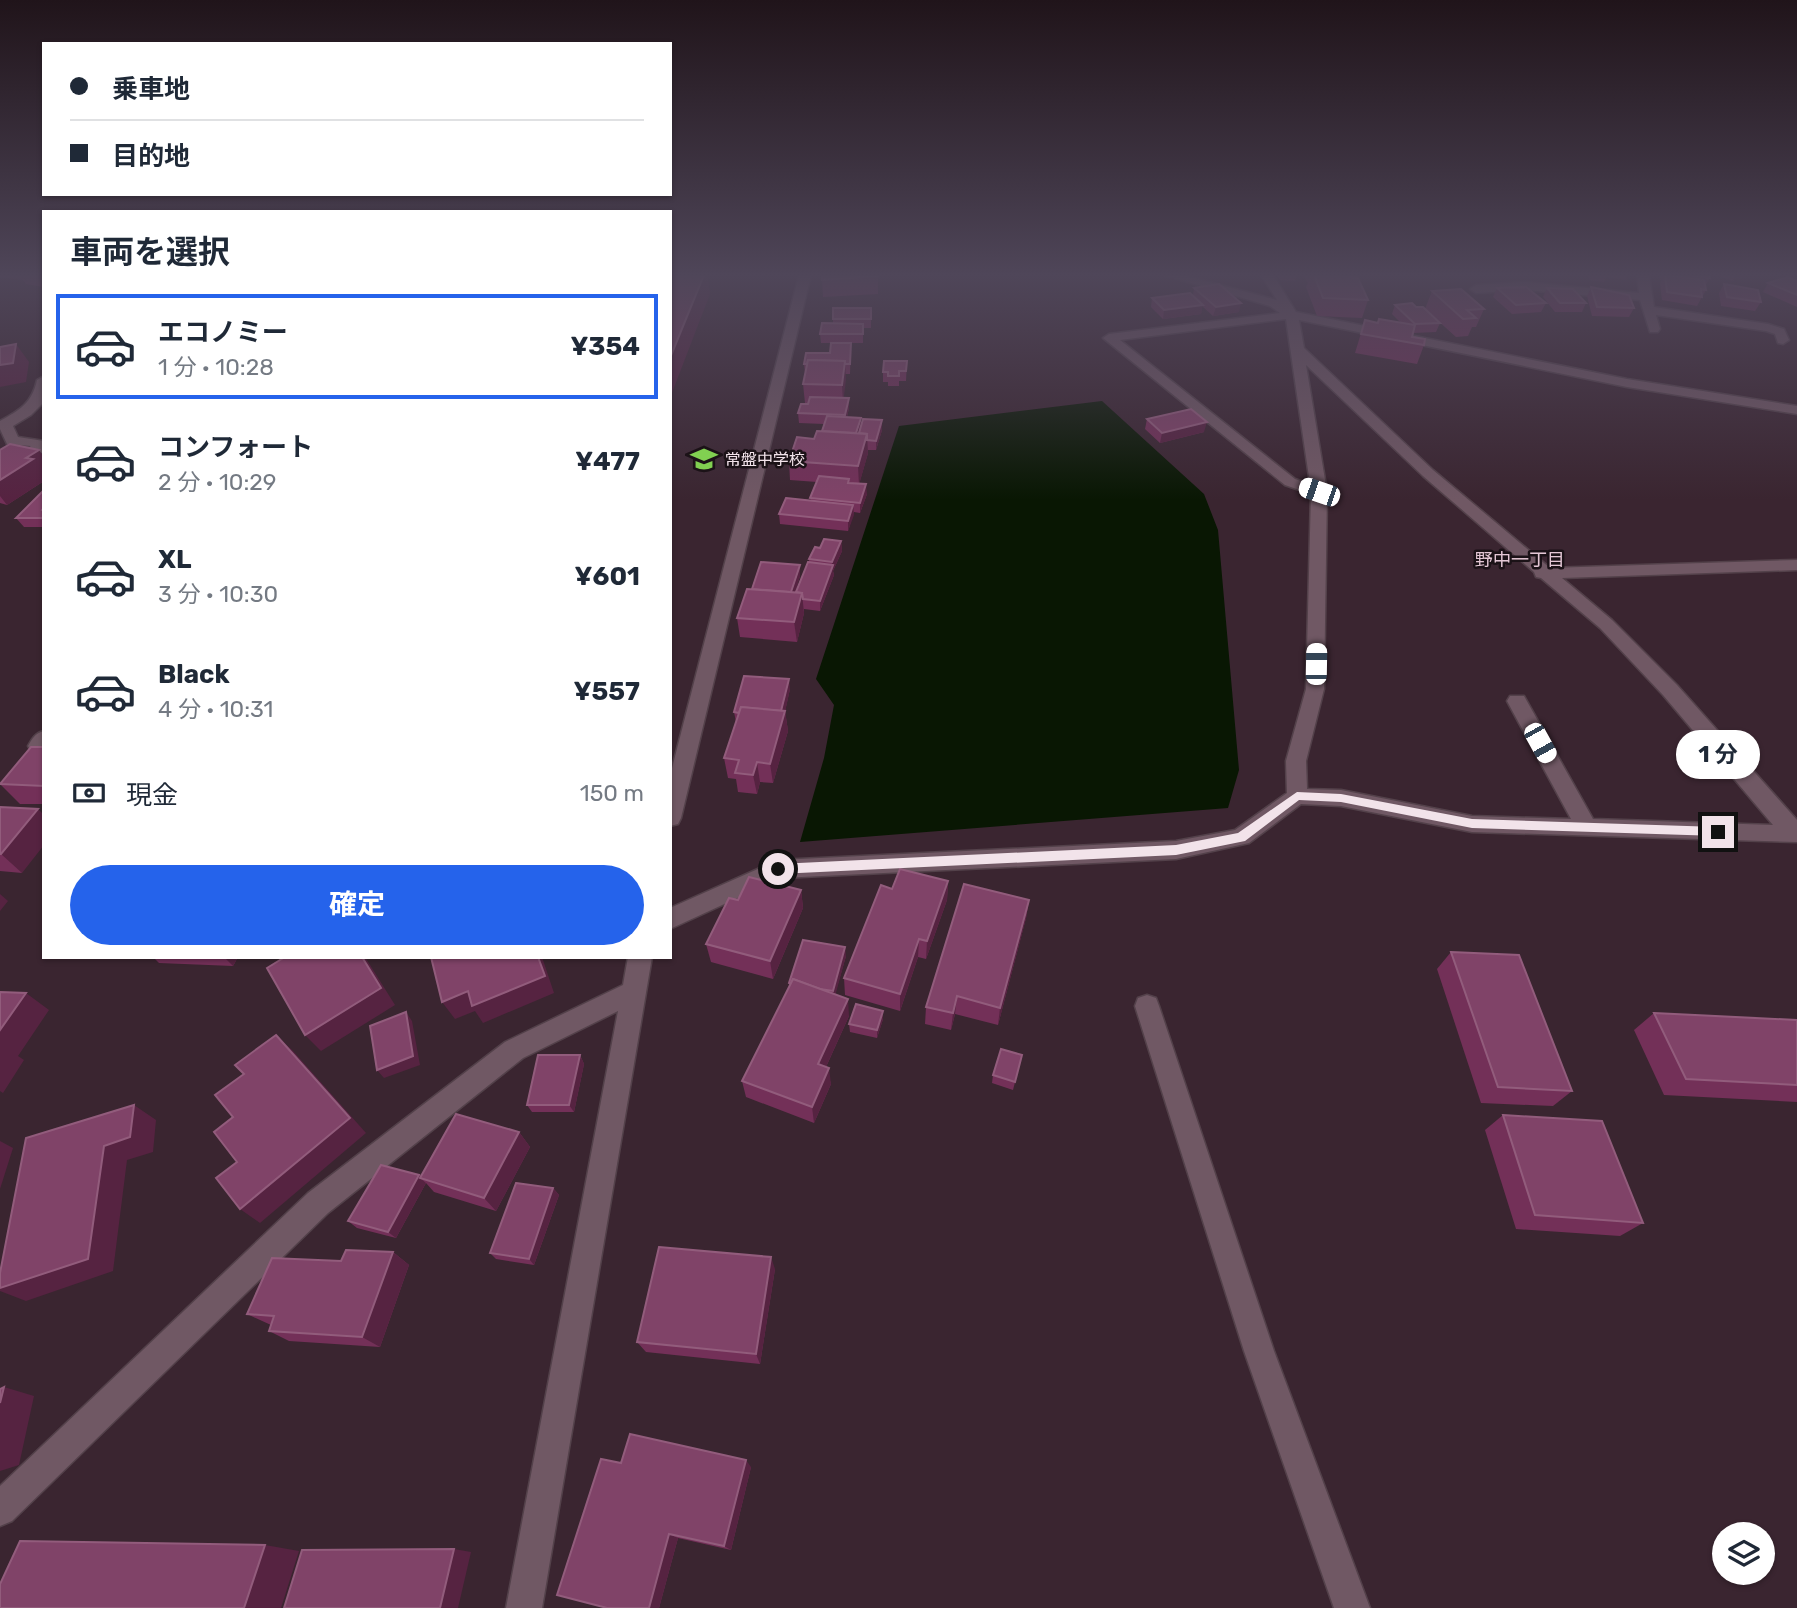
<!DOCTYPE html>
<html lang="ja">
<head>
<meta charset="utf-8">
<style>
	body { margin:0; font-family:Rubik,"Noto Sans JP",sans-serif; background:#f2f2f3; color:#1f2937; height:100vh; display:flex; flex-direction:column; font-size:26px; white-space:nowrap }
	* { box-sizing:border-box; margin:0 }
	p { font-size:23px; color:#747a83 }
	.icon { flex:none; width:38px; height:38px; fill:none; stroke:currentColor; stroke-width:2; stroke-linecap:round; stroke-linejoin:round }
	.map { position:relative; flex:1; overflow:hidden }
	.sheet { position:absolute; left:42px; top:210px; width:630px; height:749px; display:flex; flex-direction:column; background:#fff; border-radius:0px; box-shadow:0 2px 5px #0004 }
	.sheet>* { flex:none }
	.banner { position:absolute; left:42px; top:42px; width:630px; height:154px; border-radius:0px; box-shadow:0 2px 5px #0004; display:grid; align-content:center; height:154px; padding:0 28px; background:#fff }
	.fabs { position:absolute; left:1712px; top:1522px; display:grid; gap:14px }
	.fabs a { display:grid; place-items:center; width:63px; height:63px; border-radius:50%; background:#fff; box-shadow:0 2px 5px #0004; font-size:35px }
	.end { position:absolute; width:32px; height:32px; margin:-16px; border:9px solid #f2e3ea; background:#111; box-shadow:0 0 0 4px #111 }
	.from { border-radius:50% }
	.bubble { position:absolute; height:49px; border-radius:24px; background:#fff; box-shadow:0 2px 5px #0004; font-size:23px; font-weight:700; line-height:49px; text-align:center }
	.car { position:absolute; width:21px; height:42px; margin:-21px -10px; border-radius:9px; box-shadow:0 0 5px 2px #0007; background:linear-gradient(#fff 24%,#345 0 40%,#fff 0 76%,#345 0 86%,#fff 0) }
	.banner b { display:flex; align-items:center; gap:24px; height:66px; font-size:26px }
	.banner b+b { border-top:2px solid #e0e1e3 }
	.banner i { width:18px; height:18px; background:#1f2937 }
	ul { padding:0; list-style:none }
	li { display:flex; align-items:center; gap:21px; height:105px; margin:0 14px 10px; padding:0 14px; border:4px solid transparent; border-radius:0px }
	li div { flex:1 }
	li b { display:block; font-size:26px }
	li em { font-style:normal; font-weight:700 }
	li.on { border-color:#2563eb }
	li>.icon { width:63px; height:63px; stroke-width:1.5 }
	h2 { padding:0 28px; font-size:32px; line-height:84px }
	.pay { display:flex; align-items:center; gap:18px; height:77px; padding:0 28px; font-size:26px }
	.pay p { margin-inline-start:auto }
	.button { display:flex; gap:14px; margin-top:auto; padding:14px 28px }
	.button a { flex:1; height:80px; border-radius:42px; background:#2563eb; color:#fff; font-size:28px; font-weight:700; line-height:80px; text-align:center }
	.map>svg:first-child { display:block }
	.water { fill:#091703 }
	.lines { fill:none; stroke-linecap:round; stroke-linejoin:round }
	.minor-casing { stroke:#53414a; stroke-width:3 }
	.minor { fill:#705864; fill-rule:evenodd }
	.wall { fill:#733058 }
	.shaded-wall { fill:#562341 }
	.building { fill:#804368; stroke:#925c7c; stroke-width:2 }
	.route { fill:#f2e3ea }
	.labels { text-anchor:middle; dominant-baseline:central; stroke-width:5; stroke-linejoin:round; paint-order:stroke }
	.far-poi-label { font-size:16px; fill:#f2e3ea; stroke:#1b1217; text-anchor:start }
	.far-neighbourhood-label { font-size:18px; fill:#e4c7d5; stroke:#1b1217 }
</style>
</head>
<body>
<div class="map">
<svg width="1797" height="1608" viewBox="0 0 1797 1608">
	<rect width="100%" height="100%" fill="#3a2530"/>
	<path class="water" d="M1102,401L1204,494L1218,530L1239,770L1228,808L800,842L824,758L834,705L816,679L899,426Z"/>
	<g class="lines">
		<defs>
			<g id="minor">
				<path d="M799,275H811L681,818L678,824L670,826V776Z"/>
				<path d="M1164,275H1183L1277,300L1261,275H1273L1296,312L1627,379L1797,406V414L1627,387L1299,320L1304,348L1433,470L1550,568L1797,560V570L1562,578L1612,620L1677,685L1797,820V842L1472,832L1341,806L1301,804L1249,843L1176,859L781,878L670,929V908L778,860L1176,841L1235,830L1287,793L1286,761L1306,689L1311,494L1285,485L1103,338L1109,334L1280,313L1270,306ZM1286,319L1310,484L1295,479L1120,340ZM1306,365L1423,476L1534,572L1536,577L1541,578L1600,628L1663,695L1773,825L1593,819L1524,696H1510L1507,701L1571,819L1472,816L1341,790L1307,789L1306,761L1324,689L1327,492Z"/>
				<path d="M1637,275H1649L1654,307L1768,324L1784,329L1789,340L1783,344L1778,343L1775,334L1766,331L1656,315L1660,329L1658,332H1650L1640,300L1525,290L1476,293L1470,289L1476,285L1525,282L1639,293Z"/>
				<path d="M44,376L43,403L31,415L13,426L18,437L44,441V451L26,464L0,476V465L31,446L7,444L0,429V421C20,410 32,403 37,380Z"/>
				<path d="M44,731V753L31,751L28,746C32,739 35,733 44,731Z"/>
				<path d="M628,957H652L542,1608H506L618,1011L523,1058L328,1213L12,1521L0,1526V1486L308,1193L505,1042L623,985Z"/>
				<path d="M1147,995L1156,998L1159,1006L1274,1351L1370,1608H1334L1244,1351L1135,1006L1138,998Z"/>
			</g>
		</defs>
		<use href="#minor" class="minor-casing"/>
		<use href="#minor" class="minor"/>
	</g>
	<g class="wall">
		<path d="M0,275H44V287L26,284L23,280L0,277Z"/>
		<path d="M878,275V294L823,297L822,280Z"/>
		<path d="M1277,275H1297L1295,281L1280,280Z"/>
		<path d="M1303,275H1359L1358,278L1368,300L1362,318L1317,316L1306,287L1308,283Z"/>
		<path d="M1588,275H1628L1626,280L1607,277L1604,282L1589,280Z"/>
		<path d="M1659,275H1709L1710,278L1705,286L1706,290L1697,306L1662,300L1660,283L1662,280H1660Z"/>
		<path d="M1717,275H1746L1745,277L1732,281Z"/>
		<path d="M1797,281V307L1763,292L1768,283Z"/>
		<path d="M1724,284L1761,302L1755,311L1721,306L1719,293Z"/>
		<path d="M1591,287L1634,308L1629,317L1592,316L1587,296Z"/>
		<path d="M1194,288L1239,312L1213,316L1202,306L1201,314L1163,319L1151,307L1152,298L1193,295Z"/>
		<path d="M1497,288L1546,303L1541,312L1512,314L1493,297Z"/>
		<path d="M1547,288L1586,303L1582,312H1555L1543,297Z"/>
		<path d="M1432,291L1484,309L1476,327H1472L1468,336L1456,337L1425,309Z"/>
		<path d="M1395,305L1416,307L1440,323L1436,332L1413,333L1412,337L1424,345L1417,364L1355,353L1365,320L1378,323H1401L1392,314Z"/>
		<path d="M833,308H871V328H863V343H851L850,374H845L843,398L849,408L847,417L861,418V427L882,430L876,450H868V453L859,484L867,494L860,513L854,512L848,531L780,524L779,514L811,501L810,498L817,482L790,480L789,461L822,431L824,424L799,423L798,413L809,403H805L803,384L805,373L804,364L830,353L831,343H821L820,334L833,323Z"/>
		<path d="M907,361L906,381H899V386H888V382H883V372Z"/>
		<path d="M1147,419L1204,432L1160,443L1145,429Z"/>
		<path d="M0,450L44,457V481L7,505L0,503Z"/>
		<path d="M44,490V527H24L16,518Z"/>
		<path d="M841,541L842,551L833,571L834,575L820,611L804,609V613L797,642L740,637L737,618L752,589L800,576L795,592L809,562V559L820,548Z"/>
		<path d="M790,689L785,711L788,731L773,783L760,782L757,794L738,792L736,779L728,778L724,758L736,722L734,712Z"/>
		<path d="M44,747V804H20L0,784Z"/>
		<path d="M0,807L22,873L0,871Z"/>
		<path d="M948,881L947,900L926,959L918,957L900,1011L845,995L844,978L892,889Z"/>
		<path d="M801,890L803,908L773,979L711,962L706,944L738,900Z"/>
		<path d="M1029,900L1026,918L998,1025L955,1014L951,1030L925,1024L926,1007Z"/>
		<path d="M1451,952L1572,1091L1553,1106L1481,1103L1437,969Z"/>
		<path d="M846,956L835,994L849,1016L826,1067L831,1084L814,1123L746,1097L742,1081L790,986L789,983Z"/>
		<path d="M153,957H238L233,966L159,963Z"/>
		<path d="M883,1011V1019L877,1038L850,1032L849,1024Z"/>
		<path d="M1654,1013L1797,1020V1102L1664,1095L1634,1030Z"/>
		<path d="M580,1055L584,1064L574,1112H532L527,1105Z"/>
		<path d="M1022,1055L1013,1090L992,1083L993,1075Z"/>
		<path d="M1503,1115L1643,1223L1620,1236L1516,1229L1485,1130Z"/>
		<path d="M519,1132L530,1147L496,1211L434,1192L426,1183L396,1238L357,1228L348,1221L419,1175L421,1176Z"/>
		<path d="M553,1188L559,1195L534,1265L496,1259L490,1253Z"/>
		<path d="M393,1252L409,1265L380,1347L289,1341L269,1331L271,1325L247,1314L341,1261Z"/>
		<path d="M775,1269L760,1364L646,1352L637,1342Z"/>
		<path d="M621,1463L751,1467L731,1550L678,1538L659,1608Z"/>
	</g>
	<g class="shaded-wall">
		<path d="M704,275H708L710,294L670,398V358Z"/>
		<path d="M1736,275H1746L1745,277L1732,281Z"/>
		<path d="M1241,303L1239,312L1213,316L1216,307Z"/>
		<path d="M1203,305L1201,314L1163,319L1164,310Z"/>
		<path d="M16,344L29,362L26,382L0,387V365Z"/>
		<path d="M845,361L846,380L843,404L842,385Z"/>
		<path d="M849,398V408L845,425V415Z"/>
		<path d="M861,418V427L855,449V439Z"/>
		<path d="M882,420V430L876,450V441Z"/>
		<path d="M1207,422L1204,432L1160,443L1162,433Z"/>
		<path d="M867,434L868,453L859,485L858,466Z"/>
		<path d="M39,450L44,457V481L7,505L0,496V480L26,458Z"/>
		<path d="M866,484L867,494L860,513V503Z"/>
		<path d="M853,505L854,515L848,531V521Z"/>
		<path d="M841,541L842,551L833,571L834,575L820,611V601L832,567V562Z"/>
		<path d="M800,565V576L791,606L790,596Z"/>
		<path d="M802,593L804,613L797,642L794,622Z"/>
		<path d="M789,679L790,689L784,717L785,711L788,731L773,783L770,764Z"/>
		<path d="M757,762L760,782L757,794L753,775Z"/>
		<path d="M38,809L44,815V845L22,873L1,854Z"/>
		<path d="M948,881L947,900L926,959L927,941Z"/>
		<path d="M801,890L803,908L773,979L770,961Z"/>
		<path d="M0,894L8,901L0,911Z"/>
		<path d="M1029,900L1026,918L998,1025L1000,1008Z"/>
		<path d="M919,939L918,957L900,1011V994Z"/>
		<path d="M845,947L846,956L834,1000L833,991Z"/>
		<path d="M224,957H238L233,966Z"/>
		<path d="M362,957H365L395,1005L321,1051L305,1035Z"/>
		<path d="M538,957H542L554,993L483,1023L475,1011L455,1019L442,1002Z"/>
		<path d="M26,993L49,1010L18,1056L24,1060L3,1093L0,1091V1030Z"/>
		<path d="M957,996L955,1014L951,1030L953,1013Z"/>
		<path d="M848,999L849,1016L820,1080L818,1064Z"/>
		<path d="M883,1011V1019L877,1038V1030Z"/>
		<path d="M406,1012L412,1021L420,1065L384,1078L377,1070Z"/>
		<path d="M276,1035L293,1051L366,1133L260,1223L240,1209Z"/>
		<path d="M580,1055L584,1064L574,1112L569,1105Z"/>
		<path d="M829,1068L831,1084L814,1123L812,1107Z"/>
		<path d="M134,1105L156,1120L153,1152L127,1160L113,1271L26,1301L0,1291V1288Z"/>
		<path d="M519,1132L530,1147L496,1211L484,1198Z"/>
		<path d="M0,1141L13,1148L0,1189Z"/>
		<path d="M419,1175L424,1179L420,1178L426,1183L396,1238L388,1232Z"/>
		<path d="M553,1188L559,1195L534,1265L529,1259Z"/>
		<path d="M393,1252L409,1265L380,1347L362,1337Z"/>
		<path d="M771,1257L775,1269L760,1364L756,1354Z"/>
		<path d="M4,1387L34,1396L19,1465L0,1471V1403Z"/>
		<path d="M746,1460L751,1467L731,1550L724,1546Z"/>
		<path d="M669,1534L678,1538L659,1608H649Z"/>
		<path d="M265,1545L299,1551L281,1608H244Z"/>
		<path d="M454,1549L471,1552L458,1608H440Z"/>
	</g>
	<g class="building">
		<path d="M670,275H704L670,358Z"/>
		<path d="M822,275H878V276L822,280Z"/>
		<path d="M1314,275H1349L1350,277L1358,278L1368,300L1323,298Z"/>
		<path d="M1665,275L1704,280L1706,290L1701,289L1702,297L1667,292Z"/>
		<path d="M1689,275H1709L1710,278Z"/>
		<path d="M1788,277L1797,281V295L1768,283Z"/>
		<path d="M1219,284L1241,303L1216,307L1194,288Z"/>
		<path d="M1724,284L1758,290L1761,302L1727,297Z"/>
		<path d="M1526,287L1546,303L1516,305L1497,288Z"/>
		<path d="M1591,287L1629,295L1634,308L1597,307Z"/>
		<path d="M1547,288L1573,289L1586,303H1560Z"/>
		<path d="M1461,289L1484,309L1467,310L1476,318L1463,319L1432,291Z"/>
		<path d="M1190,293L1203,305L1164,310L1152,298Z"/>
		<path d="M1412,303L1416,307H1423L1440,323L1415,324L1395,305Z"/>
		<rect x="833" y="308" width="38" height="11"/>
		<path d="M1379,319L1415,325L1412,337L1425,339L1424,345L1361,334L1365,320L1378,323Z"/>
		<path d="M822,323L863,324V334H820Z"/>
		<path d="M831,343H851L850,364H845V361L808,360L807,364H804L806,353H830Z"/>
		<path d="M16,344L13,363L0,365V347Z"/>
		<path d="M808,360L845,361L842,385L803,384Z"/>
		<path d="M884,361H907L906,371H899V376H888V372H883Z"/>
		<path d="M810,397L849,398L845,415L798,413L801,404H808Z"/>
		<path d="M1191,409L1207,422L1162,433L1147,419Z"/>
		<path d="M827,416L861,418L856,433L822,431Z"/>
		<path d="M863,419L882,420L876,441L867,440V434L859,433Z"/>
		<path d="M817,431L867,434L858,466L789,461L797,437L814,439Z"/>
		<path d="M10,444L39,450L26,458L33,459L0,480V450Z"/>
		<path d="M819,476L849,479L848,483L866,484L860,503L810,498Z"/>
		<path d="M44,490V508L42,510L44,511V516L42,518H16Z"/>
		<path d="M786,498L853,505L848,521L779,514Z"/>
		<path d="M824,539L841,541L832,562L809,559L815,547L820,548Z"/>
		<path d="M761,562L800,565L791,592L752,589Z"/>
		<path d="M808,562L833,565L820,601L803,599L802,593L796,592Z"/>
		<path d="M747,589L802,593L794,622L737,618Z"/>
		<path d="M744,676L789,679L781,711L741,707L739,713L734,712Z"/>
		<path d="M741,707L785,711L770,764L757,762L753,775L735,773L739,760L724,758Z"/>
		<path d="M31,747H44V786L0,784Z"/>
		<path d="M0,807L38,809L1,854H0Z"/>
		<path d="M900,869L948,881L927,941L919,939L900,994L844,978L881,885L892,889Z"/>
		<path d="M749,877L801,890L770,961L706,944L729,898L738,900Z"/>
		<path d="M964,884L1029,900L1000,1008L957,996L953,1013L926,1007Z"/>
		<path d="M803,940L845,947L833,991L820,989L793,979L791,984L789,983Z"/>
		<path d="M1451,952L1519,955L1572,1091L1498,1087Z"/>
		<path d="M285,957H362L381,988L305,1035L267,968Z"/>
		<path d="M431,957H538L545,976L472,1006L468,991L442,1002Z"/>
		<path d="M793,979L848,999L818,1064L829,1068L812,1107L742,1081Z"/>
		<path d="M0,992L26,993L0,1030Z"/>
		<path d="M856,1004L883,1011L877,1030L849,1024Z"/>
		<path d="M406,1012L413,1056L377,1070L370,1026Z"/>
		<path d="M1654,1013L1797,1020V1085L1686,1079Z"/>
		<path d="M276,1035L350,1118L240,1209L216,1178L237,1162L214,1132L233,1117L215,1095L244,1074L235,1065Z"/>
		<path d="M1001,1049L1022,1055L1015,1082L993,1075Z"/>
		<path d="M538,1055H580L569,1105H527Z"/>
		<path d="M134,1105L130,1137L104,1146L88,1259L0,1288V1273L26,1138Z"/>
		<path d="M456,1114L519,1132L484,1198L420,1178Z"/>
		<path d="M1503,1115L1602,1121L1643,1223L1535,1215Z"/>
		<path d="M381,1165L419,1175L388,1232L348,1221Z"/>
		<path d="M516,1183L553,1188L529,1259L490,1253Z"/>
		<path d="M659,1247L771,1257L756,1354L637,1342Z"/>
		<path d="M346,1250L393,1252L362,1337L269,1331L274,1316L247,1314L272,1258L341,1261Z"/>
		<path d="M4,1387L0,1403V1389Z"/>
		<path d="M630,1434L746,1460L724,1546L669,1534L649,1608H607L557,1595L601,1459L621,1463Z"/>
		<path d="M20,1541L265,1545L244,1608H0V1584Z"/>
		<path d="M454,1549L440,1608H284L302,1550Z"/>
	</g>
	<linearGradient id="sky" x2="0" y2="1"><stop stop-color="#20141a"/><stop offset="0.55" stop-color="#4f4659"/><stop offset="1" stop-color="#4f4659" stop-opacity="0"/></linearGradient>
	<rect width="1797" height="500" fill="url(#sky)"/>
	<path class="route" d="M1297,792L1341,794L1472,819L1718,827L1724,832L1718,836L1472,828L1341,802L1299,800L1245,841L1176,855L778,874L772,869L778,864L1176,845L1238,833Z"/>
	<defs>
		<symbol id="school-bare" viewBox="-9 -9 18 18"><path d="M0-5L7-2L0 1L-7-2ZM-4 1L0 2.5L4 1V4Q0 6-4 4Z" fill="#81d051" stroke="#1b1217" stroke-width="2.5" paint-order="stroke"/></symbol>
	</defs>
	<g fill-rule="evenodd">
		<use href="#school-bare" x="685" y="440" width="38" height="38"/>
	</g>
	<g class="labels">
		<g class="far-poi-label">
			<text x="725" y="459">常盤中学校</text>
		</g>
		<g class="far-neighbourhood-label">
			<text x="1520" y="560">野中一丁目</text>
		</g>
	</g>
</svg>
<div class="fabs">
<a><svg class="icon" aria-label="layers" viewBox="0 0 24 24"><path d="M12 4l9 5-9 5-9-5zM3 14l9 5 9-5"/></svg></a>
</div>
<i class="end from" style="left:778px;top:869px"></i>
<i class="end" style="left:1718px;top:832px"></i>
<div class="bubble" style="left:1676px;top:730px;width:84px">1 分</div>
<i class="car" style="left:1319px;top:492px;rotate:289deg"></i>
<i class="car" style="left:1316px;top:664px;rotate:1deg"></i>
<i class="car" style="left:1540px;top:743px;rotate:151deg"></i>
<div class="banner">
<b><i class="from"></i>乗車地</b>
<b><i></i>目的地</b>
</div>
<section class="sheet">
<h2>車両を選択</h2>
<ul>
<li class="on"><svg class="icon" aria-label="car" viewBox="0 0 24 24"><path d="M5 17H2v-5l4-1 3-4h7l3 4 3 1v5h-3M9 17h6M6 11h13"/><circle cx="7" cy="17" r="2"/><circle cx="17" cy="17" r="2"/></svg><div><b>エコノミー</b><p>1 分 · 10:28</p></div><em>¥354</em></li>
<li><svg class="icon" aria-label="car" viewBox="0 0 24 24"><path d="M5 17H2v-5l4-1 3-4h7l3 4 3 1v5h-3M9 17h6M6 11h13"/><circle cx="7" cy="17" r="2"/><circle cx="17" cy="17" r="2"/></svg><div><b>コンフォート</b><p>2 分 · 10:29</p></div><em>¥477</em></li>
<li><svg class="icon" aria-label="car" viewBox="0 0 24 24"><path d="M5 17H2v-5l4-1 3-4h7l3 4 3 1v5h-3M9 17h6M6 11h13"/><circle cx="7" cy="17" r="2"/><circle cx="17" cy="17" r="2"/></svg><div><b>XL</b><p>3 分 · 10:30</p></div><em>¥601</em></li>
<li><svg class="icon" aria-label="car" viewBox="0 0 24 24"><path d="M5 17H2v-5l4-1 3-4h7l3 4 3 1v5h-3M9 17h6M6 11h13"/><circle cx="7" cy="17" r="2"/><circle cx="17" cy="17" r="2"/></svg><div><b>Black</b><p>4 分 · 10:31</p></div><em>¥557</em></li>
</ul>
<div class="pay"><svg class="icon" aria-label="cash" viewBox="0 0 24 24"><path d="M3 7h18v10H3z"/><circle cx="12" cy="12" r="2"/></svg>現金<p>150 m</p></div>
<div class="button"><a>確定</a></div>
</section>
</div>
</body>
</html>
